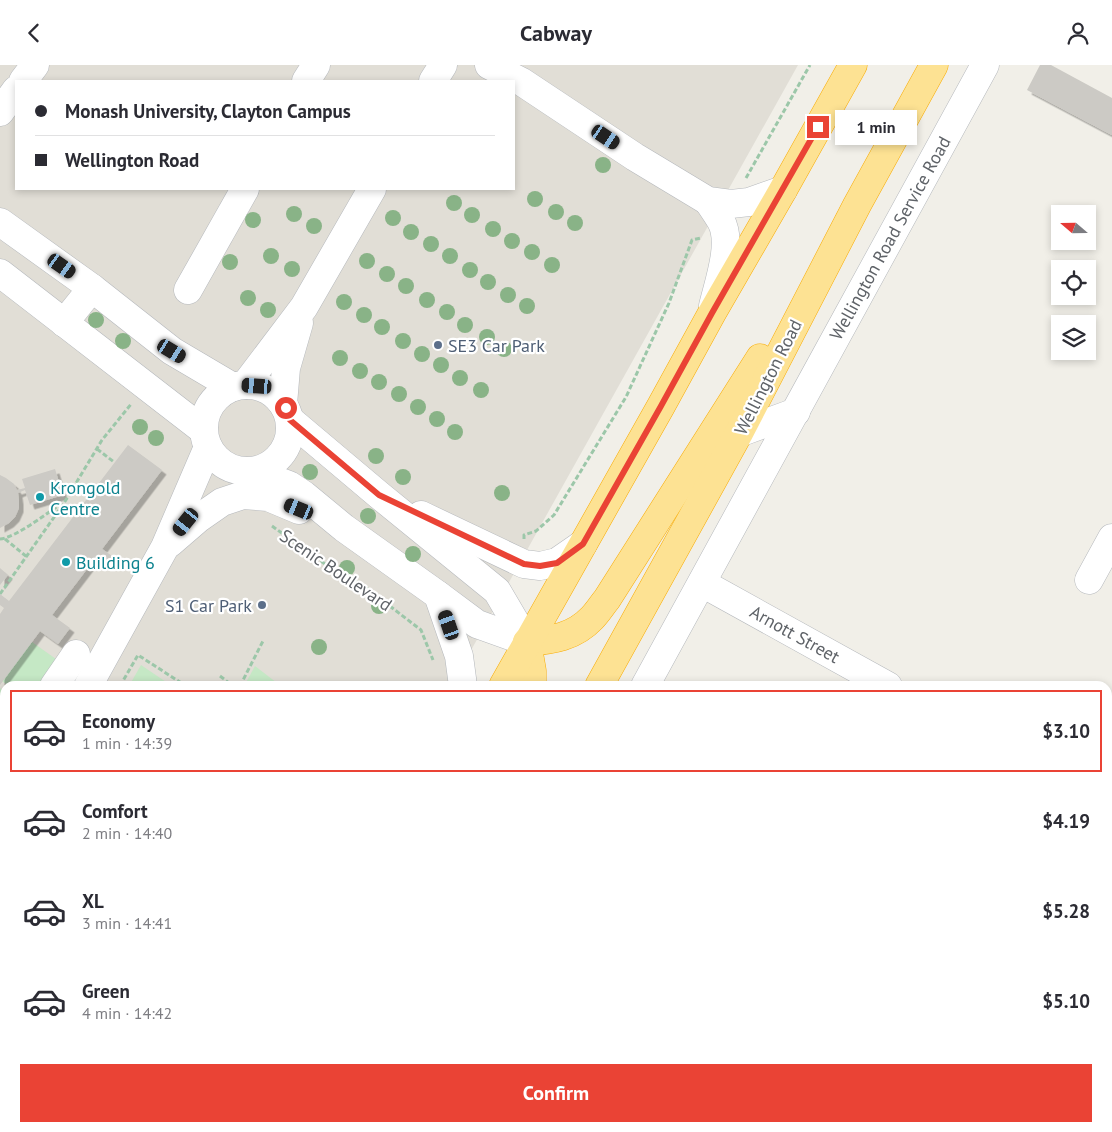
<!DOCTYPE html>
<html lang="en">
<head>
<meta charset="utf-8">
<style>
	body { margin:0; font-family:"PT Sans",sans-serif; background:#f7f7f7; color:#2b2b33; height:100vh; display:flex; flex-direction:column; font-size:19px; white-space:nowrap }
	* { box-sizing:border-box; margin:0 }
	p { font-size:16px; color:#7c7c81 }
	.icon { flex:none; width:28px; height:28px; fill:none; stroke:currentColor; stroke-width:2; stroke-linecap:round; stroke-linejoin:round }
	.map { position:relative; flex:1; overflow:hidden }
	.side { position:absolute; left:0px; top:616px; width:1112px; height:451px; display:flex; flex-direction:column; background:#fff; border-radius:15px 15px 0 0; box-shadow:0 2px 8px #0003 }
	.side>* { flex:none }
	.banner { position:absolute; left:15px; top:15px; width:500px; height:110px; border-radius:0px; box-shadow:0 2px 8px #0003; display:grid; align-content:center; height:110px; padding:0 20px; background:#fff }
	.needle { width:32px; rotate:290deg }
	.controls { position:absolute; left:1051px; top:140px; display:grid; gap:10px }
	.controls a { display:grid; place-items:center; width:45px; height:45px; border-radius:0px; background:#fff; box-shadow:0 2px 8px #0003; font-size:25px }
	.end { position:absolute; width:22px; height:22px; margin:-11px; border:6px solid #ea4335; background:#fff; box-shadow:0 0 0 2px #fff }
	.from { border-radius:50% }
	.bubble { position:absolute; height:35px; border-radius:0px; background:#fff; box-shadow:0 2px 8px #0003; font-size:16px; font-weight:700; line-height:35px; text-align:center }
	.car { position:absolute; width:15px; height:30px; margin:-15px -8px; border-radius:6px; box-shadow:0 0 4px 1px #0007; background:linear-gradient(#222 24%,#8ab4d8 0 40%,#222 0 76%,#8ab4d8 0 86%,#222 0) }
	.banner b { display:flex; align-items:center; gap:18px; height:48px; font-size:19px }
	.banner b+b { border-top:1px solid #e1e1e2 }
	.banner i { width:12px; height:12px; background:#2b2b33 }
	ul { padding:9px 0 0; list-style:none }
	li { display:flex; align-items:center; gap:15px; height:82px; margin:0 10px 8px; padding:0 10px; border:2px solid transparent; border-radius:0px }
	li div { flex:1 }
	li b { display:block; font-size:19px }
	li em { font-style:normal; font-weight:700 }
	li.current { border-color:#ea4335 }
	li>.icon { width:45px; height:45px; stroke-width:1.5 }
	.primary-button { display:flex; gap:10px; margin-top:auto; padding:10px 20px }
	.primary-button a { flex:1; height:58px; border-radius:0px; background:#ea4335; color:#fff; font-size:20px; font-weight:700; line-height:58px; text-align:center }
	header { display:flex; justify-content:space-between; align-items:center; height:65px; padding:0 20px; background:#fff; font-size:22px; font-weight:700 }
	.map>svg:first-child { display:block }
	.education { fill:#e1ded6; fill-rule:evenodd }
	.green { fill:#c5e8c5 }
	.building { fill:#cccac5; filter:url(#shadow) }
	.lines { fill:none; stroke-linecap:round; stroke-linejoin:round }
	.minor-casing { stroke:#b5b8bc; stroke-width:29 }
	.highway-casing { stroke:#f9ab00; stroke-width:29 }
	.path { stroke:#9cc7a9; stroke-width:3; stroke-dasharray:5 2.5; stroke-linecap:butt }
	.minor { stroke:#fff; stroke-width:28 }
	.highway { stroke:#fde293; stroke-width:28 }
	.tree { fill:#89b387 }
	.route { stroke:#ea4335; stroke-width:6 }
	.service-dot { fill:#5c6f8a; stroke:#fff; stroke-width:2 }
	.culture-dot { fill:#0f9aa8; stroke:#fff; stroke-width:2 }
	.labels { text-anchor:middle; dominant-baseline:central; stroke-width:4.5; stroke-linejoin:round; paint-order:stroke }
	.street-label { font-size:18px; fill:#5f6368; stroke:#fff }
	.service-label { font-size:18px; fill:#4e5e75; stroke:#fff; text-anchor:start }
	.culture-label { font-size:18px; fill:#0d838f; stroke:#fff; text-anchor:start }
</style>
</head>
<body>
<header><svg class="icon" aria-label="back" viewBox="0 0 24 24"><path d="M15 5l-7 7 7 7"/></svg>Cabway<svg class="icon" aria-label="person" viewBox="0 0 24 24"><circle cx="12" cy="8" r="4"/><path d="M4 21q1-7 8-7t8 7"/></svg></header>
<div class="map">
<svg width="1112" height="1067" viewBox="0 0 1112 1067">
	<defs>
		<filter id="shadow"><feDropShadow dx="4.5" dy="4.5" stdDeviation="0" flood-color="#0004"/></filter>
	</defs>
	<rect width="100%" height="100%" fill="#f1efe8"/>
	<path class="education" d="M0,0H798L451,621H5V1062L206,1063L203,1067H0ZM16,16H514V124H16Z"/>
	<g class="green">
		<path d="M32,577L56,594L41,621H9L2,616Z"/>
		<path d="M141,600L172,621H129Z"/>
		<path d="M255,601L281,621H244Z"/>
		<path d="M0,623L5,627V670L0,676V645L3,642L0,640Z"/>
		<path d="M0,786L5,788V909L0,905Z"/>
		<path d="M0,977L5,979V1042L0,1046Z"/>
		<path d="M13,1062H127L133,1067H8Z"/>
		<path d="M154,1063H206L203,1067H162Z"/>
	</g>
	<g class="building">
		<path d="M1040,0H1051L1112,33V70L1027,25Z"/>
		<path d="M128,380L162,405L102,484L115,493L109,500L97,491L52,550L70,563L58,579L40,566L0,620V549L4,543L0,540V529L9,536Z"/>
		<path d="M55,404L63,430L30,440L25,425L18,428L19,435V443L15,452L9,458L0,463V410L6,413L14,419L17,425L25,423L22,414Z"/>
		<path d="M0,503L8,510L0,520Z"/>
		<path d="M0,935L5,937V979L0,977Z"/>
		<path d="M464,1062H490L498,1067H461Z"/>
		<path d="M509,1062H527L536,1067H507Z"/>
		<path d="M628,1062H648L645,1067H626Z"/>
		<path d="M673,1062H681L689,1067H670Z"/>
		<path d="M800,1062H823L821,1067H808Z"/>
		<path d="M846,1062H881L878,1067H844Z"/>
	</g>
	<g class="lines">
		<defs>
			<g id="minor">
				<path d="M489,0L522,17L635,92L708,136L731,139L749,137L783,125"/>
				<path d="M23,16L35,0"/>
				<path d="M306,16L316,0"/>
				<path d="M433,16L443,0"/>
				<path d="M0,47L16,25"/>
				<path d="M708,136C712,142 717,149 721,156C733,178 719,216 713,241"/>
				<path d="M0,157L92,223L172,286L233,322"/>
				<path d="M0,208L203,365"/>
				<path d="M188,225L245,124"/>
				<path d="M64,258L92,223"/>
				<circle cx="247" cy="363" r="43"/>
				<path d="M245,320L304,242L372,124"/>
				<path d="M283,339L286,303L299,258"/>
				<path d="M290,355L379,430L497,526L527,577"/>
				<path d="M739,368L796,347"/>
				<path d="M254,407L289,420L304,430L344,463L438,530L477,559L527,577"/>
				<path d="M421,450L524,499L540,501L557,497L583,479"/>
				<path d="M170,478L199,453L222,437L243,430L268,432L299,445"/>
				<path d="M1089,515L1112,473"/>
				<path d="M702,518L888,621"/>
				<path d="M438,530L459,591L463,621"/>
				<path d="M54,621L76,589"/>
				<path d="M88,621L165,482L208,382"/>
				<path d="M645,621L985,0"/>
				<path d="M0,698L5,691"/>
				<path d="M1108,743L1112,746"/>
				<path d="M0,918L5,921"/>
				<path d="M0,1058L5,1053"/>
				<path d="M997,1062L1005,1067"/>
				<path d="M402,1067L404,1062"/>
			</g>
			<g id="highway">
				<path d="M527,577C553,575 574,572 592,553C598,547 602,540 607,534L760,293"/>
				<path d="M527,577L532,606V621"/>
				<path d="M503,621L661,341L712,248L783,125L853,0"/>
				<path d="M599,621L739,368L857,140L934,0"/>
				<path d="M251,1067L253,1062"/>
				<path d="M344,1067L347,1062"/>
			</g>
		</defs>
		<use href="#minor" class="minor-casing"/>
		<use href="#highway" class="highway-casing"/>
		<g class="path">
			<path d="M746,113L810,0"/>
			<path d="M97,384L114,397"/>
			<path d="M272,461L325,499L365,522L421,565L433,595"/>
			<path d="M0,474C15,473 47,448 61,439"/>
			<path d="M5,474L27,492"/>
			<path d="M524,474V470L536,466L554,450L626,332L669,238L692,175L701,173"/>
			<path d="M0,529L64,438L102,375L132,338"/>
			<path d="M220,611L233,621"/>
			<path d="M120,621L138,590L186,621"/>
			<path d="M240,621L263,576"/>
			<path d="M0,769L5,773"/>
			<path d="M139,1062L146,1067"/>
			<path d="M207,1067L209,1062"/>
		</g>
		<use href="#minor" class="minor"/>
		<use href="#highway" class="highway"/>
	</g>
	<g class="tree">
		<circle cx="603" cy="100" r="8"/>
		<circle cx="535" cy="134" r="8"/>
		<circle cx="454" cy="138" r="8"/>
		<circle cx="556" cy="147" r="8"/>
		<circle cx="294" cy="149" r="8"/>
		<circle cx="472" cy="150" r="8"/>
		<circle cx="393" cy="153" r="8"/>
		<circle cx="253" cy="155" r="8"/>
		<circle cx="575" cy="158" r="8"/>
		<circle cx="314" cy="161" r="8"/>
		<circle cx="493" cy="164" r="8"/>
		<circle cx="411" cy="167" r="8"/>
		<circle cx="512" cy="176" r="8"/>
		<circle cx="431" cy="179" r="8"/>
		<circle cx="532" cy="187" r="8"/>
		<circle cx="271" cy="191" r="8"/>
		<circle cx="450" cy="191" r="8"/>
		<circle cx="367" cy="196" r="8"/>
		<circle cx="230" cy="197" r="8"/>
		<circle cx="552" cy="200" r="8"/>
		<circle cx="292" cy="204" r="8"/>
		<circle cx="470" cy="205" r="8"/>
		<circle cx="387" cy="209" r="8"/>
		<circle cx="488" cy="217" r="8"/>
		<circle cx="406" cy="221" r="8"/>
		<circle cx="508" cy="230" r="8"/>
		<circle cx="248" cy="233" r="8"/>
		<circle cx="427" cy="235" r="8"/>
		<circle cx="344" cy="237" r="8"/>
		<circle cx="527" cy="241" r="8"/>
		<circle cx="268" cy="245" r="8"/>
		<circle cx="447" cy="247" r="8"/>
		<circle cx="364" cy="250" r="8"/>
		<circle cx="96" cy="255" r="8"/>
		<circle cx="465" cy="260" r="8"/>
		<circle cx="382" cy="262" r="8"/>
		<circle cx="487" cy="272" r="8"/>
		<circle cx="123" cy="276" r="8"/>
		<circle cx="403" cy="276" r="8"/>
		<circle cx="504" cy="284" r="8"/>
		<circle cx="422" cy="289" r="8"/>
		<circle cx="340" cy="293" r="8"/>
		<circle cx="441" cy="300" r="8"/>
		<circle cx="360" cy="306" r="8"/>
		<circle cx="460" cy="313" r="8"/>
		<circle cx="379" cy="317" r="8"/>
		<circle cx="481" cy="325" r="8"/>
		<circle cx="399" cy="329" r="8"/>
		<circle cx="418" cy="342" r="8"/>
		<circle cx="437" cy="354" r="8"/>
		<circle cx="140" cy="362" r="8"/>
		<circle cx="455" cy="367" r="8"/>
		<circle cx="156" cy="373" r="8"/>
		<circle cx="376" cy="391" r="8"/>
		<circle cx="310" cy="407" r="8"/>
		<circle cx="403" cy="412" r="8"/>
		<circle cx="502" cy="428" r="8"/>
		<circle cx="368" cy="451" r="8"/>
		<circle cx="413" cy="489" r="8"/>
		<circle cx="347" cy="503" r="8"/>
		<circle cx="379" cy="541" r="8"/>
		<circle cx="319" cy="582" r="8"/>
	</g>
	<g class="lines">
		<path class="route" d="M286,343L290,355L379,430L524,499L540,501L557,498L583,479L661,341L712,248L818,62"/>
	</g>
	<g class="service-dot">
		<circle cx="438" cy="280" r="5"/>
		<circle cx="262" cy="540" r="5"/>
	</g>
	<g class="culture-dot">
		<circle cx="40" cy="432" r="5"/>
		<circle cx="66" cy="497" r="5"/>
	</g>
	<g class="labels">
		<g class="street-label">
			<text transform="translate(890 173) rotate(-61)">Wellington Road Service Road</text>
			<text transform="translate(768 312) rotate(-63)">Wellington Road</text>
			<text transform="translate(336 505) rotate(34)">Scenic Boulevard</text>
			<text transform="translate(795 569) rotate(29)">Arnott Street</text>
		</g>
		<g class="service-label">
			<text x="448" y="280">SE3 Car Park</text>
			<text x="252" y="540" text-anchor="end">S1 Car Park</text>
		</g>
		<g class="culture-label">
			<text x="50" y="422">Krongold<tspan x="50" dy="21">Centre</tspan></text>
			<text x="76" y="497">Building 6</text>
		</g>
	</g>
</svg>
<div class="controls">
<a><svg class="needle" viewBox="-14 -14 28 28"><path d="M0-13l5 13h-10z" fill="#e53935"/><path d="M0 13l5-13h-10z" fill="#7c7c81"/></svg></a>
<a><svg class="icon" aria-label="locate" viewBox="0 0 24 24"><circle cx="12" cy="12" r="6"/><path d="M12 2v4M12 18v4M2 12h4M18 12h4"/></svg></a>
<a><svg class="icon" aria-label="layers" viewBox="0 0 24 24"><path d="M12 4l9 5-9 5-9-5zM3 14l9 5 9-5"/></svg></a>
</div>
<i class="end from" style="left:286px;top:343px"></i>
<i class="end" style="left:818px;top:62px"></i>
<div class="bubble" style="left:835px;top:45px;width:82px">1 min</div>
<i class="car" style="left:606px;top:72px;rotate:124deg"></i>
<i class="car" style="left:62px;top:201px;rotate:125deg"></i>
<i class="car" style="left:172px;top:286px;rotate:121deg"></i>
<i class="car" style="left:257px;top:321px;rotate:274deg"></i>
<i class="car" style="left:299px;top:444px;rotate:292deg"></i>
<i class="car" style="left:186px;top:457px;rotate:219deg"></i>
<i class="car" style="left:449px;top:560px;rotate:341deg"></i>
<div class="banner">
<b><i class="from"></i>Monash University, Clayton Campus</b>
<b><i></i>Wellington Road</b>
</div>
<section class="side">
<ul>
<li class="current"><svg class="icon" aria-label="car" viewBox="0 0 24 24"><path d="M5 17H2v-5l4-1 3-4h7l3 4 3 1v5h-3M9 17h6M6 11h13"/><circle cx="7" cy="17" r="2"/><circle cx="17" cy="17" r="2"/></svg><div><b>Economy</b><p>1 min · 14:39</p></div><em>$3.10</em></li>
<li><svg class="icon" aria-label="car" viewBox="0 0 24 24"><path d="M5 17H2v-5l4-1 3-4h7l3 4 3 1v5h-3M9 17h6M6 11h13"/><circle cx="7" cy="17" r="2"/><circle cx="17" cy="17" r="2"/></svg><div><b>Comfort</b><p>2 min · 14:40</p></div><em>$4.19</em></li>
<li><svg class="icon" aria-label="car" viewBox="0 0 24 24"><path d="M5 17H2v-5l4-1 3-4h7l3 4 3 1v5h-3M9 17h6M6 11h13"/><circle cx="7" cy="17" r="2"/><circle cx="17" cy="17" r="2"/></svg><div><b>XL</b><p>3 min · 14:41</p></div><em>$5.28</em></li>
<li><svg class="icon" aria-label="car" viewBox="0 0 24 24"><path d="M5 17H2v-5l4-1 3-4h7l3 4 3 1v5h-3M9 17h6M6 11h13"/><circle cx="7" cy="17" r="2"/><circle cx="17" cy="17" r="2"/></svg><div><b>Green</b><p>4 min · 14:42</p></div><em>$5.10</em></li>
</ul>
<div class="primary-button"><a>Confirm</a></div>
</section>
</div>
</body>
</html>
